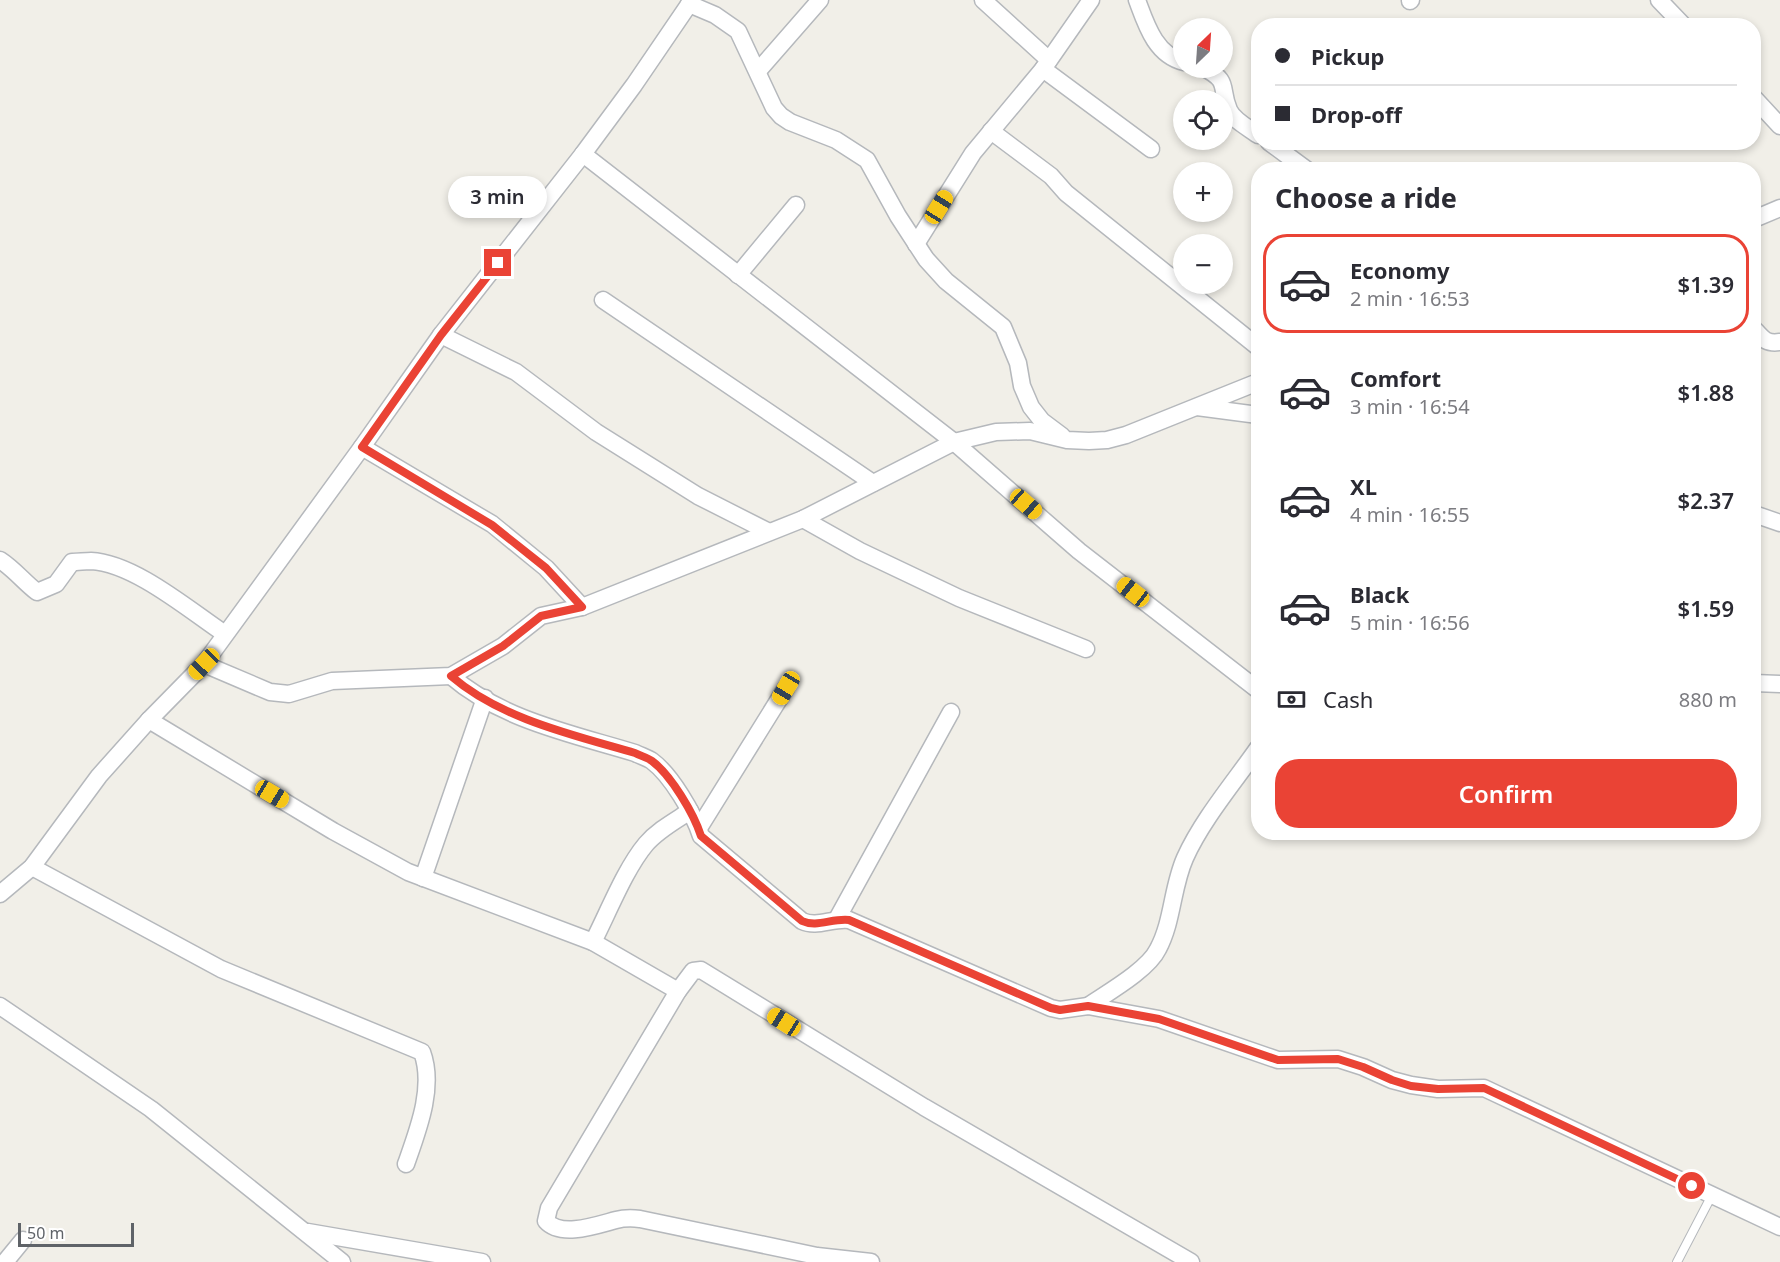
<!DOCTYPE html>
<html lang="en">
<head>
<meta charset="utf-8">
<style>
	body { margin:0; font-family:"Noto Sans",sans-serif; background:#f7f7f7; color:#2b2b33; height:100vh; display:flex; flex-direction:column; font-size:22px; white-space:nowrap }
	* { box-sizing:border-box; margin:0 }
	p { font-size:20px; color:#7c7c81 }
	.icon { flex:none; width:33px; height:33px; fill:none; stroke:currentColor; stroke-width:2; stroke-linecap:round; stroke-linejoin:round }
	.map { position:relative; flex:1; overflow:hidden }
	.side { position:absolute; left:1251px; top:162px; width:510px; height:678px; display:flex; flex-direction:column; background:#fff; border-radius:24px; box-shadow:0 3px 9px #0003 }
	.side>* { flex:none }
	.guide { position:absolute; left:1251px; top:18px; width:510px; height:132px; border-radius:24px; box-shadow:0 3px 9px #0003; display:grid; align-content:center; height:132px; padding:0 24px; background:#fff }
	.needle { width:39px; rotate:25deg }
	.buttons { position:absolute; left:1173px; top:18px; display:grid; gap:12px }
	.buttons a { display:grid; place-items:center; width:60px; height:60px; border-radius:50%; background:#fff; box-shadow:0 3px 9px #0003; font-size:30px }
	.scale { position:absolute; left:18px; bottom:15px; width:116px; box-sizing:border-box; padding-left:6px; border:3px solid #5f6368; border-top:0; font-size:16px; line-height:21px; white-space:nowrap; color:#5f6368; -webkit-text-stroke:4px #fff; paint-order:stroke }
	.end { position:absolute; width:27px; height:27px; margin:-14px; border:8px solid #ea4335; background:#fff; box-shadow:0 0 0 3px #fff }
	.from { border-radius:50% }
	.bubble { position:absolute; height:42px; border-radius:21px; background:#fff; box-shadow:0 3px 9px #0003; font-size:20px; font-weight:600; line-height:42px; text-align:center }
	.car { position:absolute; width:18px; height:36px; margin:-18px -9px; border-radius:8px; box-shadow:0 0 4px 2px #0007; background:linear-gradient(#f5c518 24%,#345 0 40%,#f5c518 0 76%,#345 0 86%,#f5c518 0) }
	.guide b { display:flex; align-items:center; gap:21px; height:57px; font-size:22px }
	.guide b+b { border-top:2px solid #e1e1e2 }
	.guide i { width:15px; height:15px; background:#2b2b33 }
	ul { padding:0; list-style:none }
	li { display:flex; align-items:center; gap:18px; height:99px; margin:0 12px 9px; padding:0 12px; border:3px solid transparent; border-radius:24px }
	li div { flex:1 }
	li b { display:block; font-size:22px }
	li em { font-style:normal; font-weight:600 }
	li.current { border-color:#ea4335 }
	li>.icon { width:54px; height:54px; stroke-width:1.5 }
	h2 { padding:0 24px; font-size:27px; line-height:72px }
	.pay { display:flex; align-items:center; gap:15px; height:66px; padding:0 24px; font-size:22px }
	.pay p { margin-inline-start:auto }
	.cta { display:flex; gap:12px; margin-top:auto; padding:12px 24px }
	.cta a { flex:1; height:69px; border-radius:24px; background:#ea4335; color:#fff; font-size:24px; font-weight:600; line-height:69px; text-align:center }
	.map>svg:first-child { display:block }
	.lines { fill:none; stroke-linecap:round; stroke-linejoin:round }
	.service-casing { stroke:#b5b8bc; stroke-width:10 }
	.minor-casing { stroke:#b5b8bc; stroke-width:19 }
	.service { stroke:#fff; stroke-width:8 }
	.minor { stroke:#fff; stroke-width:16 }
	.route { stroke:#ea4335; stroke-width:8 }
</style>
</head>
<body>
<div class="map">
<svg width="1780" height="1262" viewBox="0 0 1780 1262">
	<rect width="100%" height="100%" fill="#f1efe8"/>
	<g class="lines">
		<defs>
			<path id="service" d="M1677,1262L1712,1195"/>
			<g id="minor">
				<path d="M983,0L1049,60"/>
				<path d="M1137,0C1146,24 1155,55 1184,62"/>
				<path d="M1659,0L1684,26"/>
				<path d="M1410,1L1411,0"/>
				<path d="M689,4L715,15L738,31L774,108L781,116L790,122L836,140L867,160L898,216L926,259L946,281L1003,327L1018,363L1022,386L1031,407L1042,421L1062,436"/>
				<path d="M1204,68C1231,82 1219,87 1229,110C1234,121 1249,128 1258,135"/>
				<path d="M1043,69L1151,149"/>
				<path d="M758,71L820,0"/>
				<path d="M1754,98L1780,126"/>
				<path d="M991,131L1051,176L1066,193L1258,347"/>
				<path d="M1269,142L1307,170"/>
				<path d="M583,154L954,442L1079,551L1258,690"/>
				<path d="M1754,219L1780,208"/>
				<path d="M916,244L973,153L1043,69L1091,0"/>
				<path d="M738,275L796,205"/>
				<path d="M603,300L873,483"/>
				<path d="M1754,329C1763,339 1766,344 1780,342"/>
				<path d="M441,335L516,372L596,432L698,496L769,532"/>
				<path d="M1197,407L1258,415"/>
				<path d="M362,447L492,524L546,568L582,607"/>
				<path d="M1754,514L1780,523"/>
				<path d="M803,519L860,551L959,598L1086,649"/>
				<path d="M0,560C14,569 24,582 37,592L56,584L72,562C78,562 85,561 91,561C134,563 189,610 225,634"/>
				<path d="M204,664L270,692L289,694L332,681L451,676L503,646L541,616L582,607L803,519L954,442L996,432L1030,431L1067,440L1089,441L1107,440L1126,435L1258,382"/>
				<path d="M451,676C502,720 573,734 635,753C641,756 648,758 652,761C671,775 694,814 701,836L802,921C817,928 832,918 849,920L1051,1008L1060,1010L1088,1006L1159,1019L1278,1060L1338,1059L1363,1067L1392,1080L1411,1085L1438,1089L1484,1088L1780,1227"/>
				<path d="M1754,683L1780,684"/>
				<path d="M149,720L333,831L408,872L593,942L678,991"/>
				<path d="M699,828L786,688"/>
				<path d="M32,867L221,969L422,1052C435,1087 418,1130 406,1164"/>
				<path d="M423,878L485,698"/>
				<path d="M0,894L32,867L99,776L149,720L204,664L362,447L441,335L583,154L634,85L692,0"/>
				<path d="M837,919L951,712"/>
				<path d="M593,942C608,913 625,869 646,844C658,830 675,821 690,811"/>
				<path d="M0,1006L151,1109L342,1262"/>
				<path d="M1088,1006C1107,993 1148,970 1158,949C1173,921 1172,887 1185,858C1202,820 1235,781 1258,748"/>
				<path d="M308,1232L482,1262"/>
				<path d="M5,1262L23,1240"/>
				<path d="M871,1262L817,1256L640,1219C632,1218 624,1218 616,1220C597,1225 561,1238 546,1221L549,1208L678,991L693,971L701,970L924,1107L1191,1262"/>
			</g>
		</defs>
		<use href="#service" class="service-casing"/>
		<use href="#minor" class="minor-casing"/>
		<use href="#service" class="service"/>
		<use href="#minor" class="minor"/>
	</g>
	<g class="lines">
		<path class="route" d="M498,263L441,335L362,447L492,525L546,568L582,607L541,616L503,646L451,676C501,719 573,735 635,753C641,756 648,758 652,761C671,775 694,814 701,836L802,921C817,928 832,918 849,920L1051,1008L1060,1010L1088,1006L1159,1019L1278,1060L1338,1059L1363,1067L1392,1080L1411,1086L1438,1089L1484,1088L1692,1186"/>
	</g>
</svg>
<div class="buttons">
<a><svg class="needle" viewBox="-14 -14 28 28"><path d="M0-13l5 13h-10z" fill="#e53935"/><path d="M0 13l5-13h-10z" fill="#7c7c81"/></svg></a>
<a><svg class="icon" aria-label="locate" viewBox="0 0 24 24"><circle cx="12" cy="12" r="6"/><path d="M12 2v4M12 18v4M2 12h4M18 12h4"/></svg></a>
<a>+</a>
<a>−</a>
</div>
<div class="scale">50 m</div>
<i class="end from" style="left:1692px;top:1186px"></i>
<i class="end" style="left:498px;top:263px"></i>
<div class="bubble" style="left:448px;top:176px;width:99px">3 min</div>
<i class="car" style="left:939px;top:207px;rotate:32deg"></i>
<i class="car" style="left:1026px;top:504px;rotate:131deg"></i>
<i class="car" style="left:1133px;top:592px;rotate:308deg"></i>
<i class="car" style="left:204px;top:664px;rotate:224deg"></i>
<i class="car" style="left:786px;top:688px;rotate:211deg"></i>
<i class="car" style="left:272px;top:794px;rotate:121deg"></i>
<i class="car" style="left:784px;top:1022px;rotate:302deg"></i>
<div class="guide">
<b><i class="from"></i>Pickup</b>
<b><i></i>Drop-off</b>
</div>
<section class="side">
<h2>Choose a ride</h2>
<ul>
<li class="current"><svg class="icon" aria-label="car" viewBox="0 0 24 24"><path d="M5 17H2v-5l4-1 3-4h7l3 4 3 1v5h-3M9 17h6M6 11h13"/><circle cx="7" cy="17" r="2"/><circle cx="17" cy="17" r="2"/></svg><div><b>Economy</b><p>2 min · 16:53</p></div><em>$1.39</em></li>
<li><svg class="icon" aria-label="car" viewBox="0 0 24 24"><path d="M5 17H2v-5l4-1 3-4h7l3 4 3 1v5h-3M9 17h6M6 11h13"/><circle cx="7" cy="17" r="2"/><circle cx="17" cy="17" r="2"/></svg><div><b>Comfort</b><p>3 min · 16:54</p></div><em>$1.88</em></li>
<li><svg class="icon" aria-label="car" viewBox="0 0 24 24"><path d="M5 17H2v-5l4-1 3-4h7l3 4 3 1v5h-3M9 17h6M6 11h13"/><circle cx="7" cy="17" r="2"/><circle cx="17" cy="17" r="2"/></svg><div><b>XL</b><p>4 min · 16:55</p></div><em>$2.37</em></li>
<li><svg class="icon" aria-label="car" viewBox="0 0 24 24"><path d="M5 17H2v-5l4-1 3-4h7l3 4 3 1v5h-3M9 17h6M6 11h13"/><circle cx="7" cy="17" r="2"/><circle cx="17" cy="17" r="2"/></svg><div><b>Black</b><p>5 min · 16:56</p></div><em>$1.59</em></li>
</ul>
<div class="pay"><svg class="icon" aria-label="cash" viewBox="0 0 24 24"><path d="M3 7h18v10H3z"/><circle cx="12" cy="12" r="2"/></svg>Cash<p>880 m</p></div>
<div class="cta"><a>Confirm</a></div>
</section>
</div>
</body>
</html>
